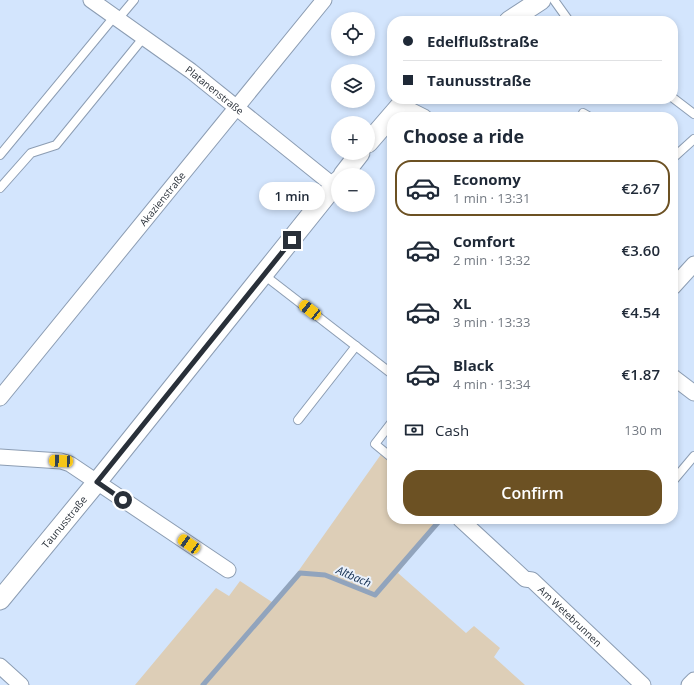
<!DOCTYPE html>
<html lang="en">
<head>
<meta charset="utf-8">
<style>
	body { margin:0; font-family:"Open Sans",sans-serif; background:#f2f2f3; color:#1f2937; height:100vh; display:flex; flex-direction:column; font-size:15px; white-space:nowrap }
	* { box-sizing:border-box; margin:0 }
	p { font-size:13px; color:#747a83 }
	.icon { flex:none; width:22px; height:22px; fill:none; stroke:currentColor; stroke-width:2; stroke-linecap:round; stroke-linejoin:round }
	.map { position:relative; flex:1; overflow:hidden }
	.sheet { position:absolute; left:387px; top:112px; width:291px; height:412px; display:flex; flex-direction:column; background:#fff; border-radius:16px; box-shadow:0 2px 6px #0003 }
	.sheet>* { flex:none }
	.hud { position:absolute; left:387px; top:16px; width:291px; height:88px; border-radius:16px; box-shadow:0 2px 6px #0003; display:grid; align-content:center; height:88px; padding:0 16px; background:#fff }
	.tools { position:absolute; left:331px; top:12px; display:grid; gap:8px }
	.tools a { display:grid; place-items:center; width:44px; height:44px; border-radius:50%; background:#fff; box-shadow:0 2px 6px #0003; font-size:20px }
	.end { position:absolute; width:18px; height:18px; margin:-9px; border:5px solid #293039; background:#fff; box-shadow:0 0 0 2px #fff }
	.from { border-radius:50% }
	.bubble { position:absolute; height:28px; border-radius:14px; background:#fff; box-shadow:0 2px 6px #0003; font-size:13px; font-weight:600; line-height:28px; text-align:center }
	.car { position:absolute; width:12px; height:24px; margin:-12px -6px; border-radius:5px; box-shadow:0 0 3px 1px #0007; background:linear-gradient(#f5c518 24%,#345 0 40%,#f5c518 0 76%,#345 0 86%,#f5c518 0) }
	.hud b { display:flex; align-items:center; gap:14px; height:38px; font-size:15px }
	.hud b+b { border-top:1px solid #e0e1e3 }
	.hud i { width:10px; height:10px; background:#1f2937 }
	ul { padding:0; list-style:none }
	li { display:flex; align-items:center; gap:12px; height:56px; margin:0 8px 6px; padding:0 8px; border:2px solid transparent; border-radius:16px }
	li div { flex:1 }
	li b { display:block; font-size:15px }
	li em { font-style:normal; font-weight:600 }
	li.on { border-color:#6c5123 }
	li>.icon { width:36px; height:36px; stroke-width:1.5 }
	h2 { padding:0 16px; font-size:18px; line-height:48px }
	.pay { display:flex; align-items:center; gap:10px; height:44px; padding:0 16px; font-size:15px }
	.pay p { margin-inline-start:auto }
	.cta { display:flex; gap:8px; margin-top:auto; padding:8px 16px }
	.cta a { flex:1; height:46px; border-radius:16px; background:#6c5123; color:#fff; font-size:16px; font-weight:600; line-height:46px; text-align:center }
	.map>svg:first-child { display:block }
	.green { fill:#ddceb7 }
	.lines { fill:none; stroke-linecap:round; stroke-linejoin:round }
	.stream { stroke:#91a4bd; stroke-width:5 }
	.service-casing { stroke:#8c9db3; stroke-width:10 }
	.minor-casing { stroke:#8c9db3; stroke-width:17 }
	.tertiary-casing { stroke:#8c9db3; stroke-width:21 }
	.service { stroke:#fff; stroke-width:8 }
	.minor { stroke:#fff; stroke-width:15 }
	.tertiary { stroke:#fff; stroke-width:19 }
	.route { stroke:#293039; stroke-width:5 }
	.labels { text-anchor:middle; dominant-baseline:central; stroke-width:4; stroke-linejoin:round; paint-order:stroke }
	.street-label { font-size:10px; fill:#293039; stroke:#eaf1fb }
	.water-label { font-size:11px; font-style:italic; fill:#0f2b4d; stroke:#eaf1fb }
</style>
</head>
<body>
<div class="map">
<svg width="694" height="685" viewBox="0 0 694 685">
	<rect width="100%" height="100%" fill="#d3e5fd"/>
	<path class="green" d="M382,453L392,462V519H440L398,573L466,633L474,626L500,648L494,657L525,685H135L216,588L229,596L240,581L275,604Z"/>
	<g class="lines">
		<path class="stream" d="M203,685L300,573L325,575L375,595L441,519"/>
		<defs>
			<g id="service">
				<path d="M554,0L569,21"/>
				<path d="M118,19L134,0"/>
				<path d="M673,98L694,114"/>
				<path d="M583,113L590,117"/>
				<path d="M0,155L114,17"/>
				<path d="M673,158L694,139"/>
				<path d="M0,188L31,153L56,145L144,37"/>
				<path d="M264,275L392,374"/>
				<path d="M298,420L356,346"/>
				<path d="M392,422L375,444L392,458"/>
				<path d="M673,481L694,456"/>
			</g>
			<g id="minor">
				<path id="s1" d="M91,0L191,71L334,186"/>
				<path d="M400,105L424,117"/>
				<path d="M673,287L694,264"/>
				<path d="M673,377L694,393"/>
				<path id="s2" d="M0,398L324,0"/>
				<path d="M0,457L61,461L70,464L228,570"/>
				<path id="s3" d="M460,519L525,579L532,580L643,685"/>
				<path d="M0,666L21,685"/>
				<path d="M689,685L694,680"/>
			</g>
			<g id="tertiary">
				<path d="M509,21L541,0"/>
				<path d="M368,143L406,99"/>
				<path d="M343,175L360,153"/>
				<path id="s4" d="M0,600L97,482L338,181"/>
			</g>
		</defs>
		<use href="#service" class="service-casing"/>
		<use href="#minor" class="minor-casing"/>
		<use href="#tertiary" class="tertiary-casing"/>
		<use href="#service" class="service"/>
		<use href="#minor" class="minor"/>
		<use href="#tertiary" class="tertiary"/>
	</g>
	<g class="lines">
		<path class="route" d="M123,500L97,482L292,240"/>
	</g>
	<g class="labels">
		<g class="street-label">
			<text stroke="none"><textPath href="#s1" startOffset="153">Platanenstraße</textPath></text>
			<text stroke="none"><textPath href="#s2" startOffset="257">Akazienstraße</textPath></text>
			<text stroke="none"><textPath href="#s4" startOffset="101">Taunusstraße</textPath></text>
			<text stroke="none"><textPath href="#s3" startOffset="148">Am Wetebrunnen</textPath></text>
		</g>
		<g class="water-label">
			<text transform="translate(354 576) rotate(23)">Altbach</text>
		</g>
	</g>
</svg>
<div class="tools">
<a><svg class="icon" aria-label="locate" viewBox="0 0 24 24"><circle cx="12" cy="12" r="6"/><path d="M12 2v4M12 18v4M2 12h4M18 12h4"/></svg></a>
<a><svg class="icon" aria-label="layers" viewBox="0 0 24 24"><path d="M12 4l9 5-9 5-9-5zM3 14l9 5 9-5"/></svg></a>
<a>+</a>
<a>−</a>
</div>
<i class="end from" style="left:123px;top:500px"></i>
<i class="end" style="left:292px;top:240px"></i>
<div class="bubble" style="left:259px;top:182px;width:66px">1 min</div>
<i class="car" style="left:310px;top:310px;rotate:308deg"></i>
<i class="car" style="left:61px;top:461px;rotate:273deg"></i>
<i class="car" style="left:189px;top:544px;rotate:304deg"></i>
<div class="hud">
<b><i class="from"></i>Edelflußstraße</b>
<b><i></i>Taunusstraße</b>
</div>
<section class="sheet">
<h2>Choose a ride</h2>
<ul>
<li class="on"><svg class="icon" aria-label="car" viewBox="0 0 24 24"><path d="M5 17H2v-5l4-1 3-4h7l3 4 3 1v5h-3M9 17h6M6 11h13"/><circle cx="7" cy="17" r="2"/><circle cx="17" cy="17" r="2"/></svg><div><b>Economy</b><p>1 min · 13:31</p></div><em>€2.67</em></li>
<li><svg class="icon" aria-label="car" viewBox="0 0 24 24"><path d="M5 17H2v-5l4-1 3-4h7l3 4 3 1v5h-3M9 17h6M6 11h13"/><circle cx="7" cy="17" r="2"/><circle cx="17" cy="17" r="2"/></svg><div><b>Comfort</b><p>2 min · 13:32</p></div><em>€3.60</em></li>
<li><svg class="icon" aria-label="car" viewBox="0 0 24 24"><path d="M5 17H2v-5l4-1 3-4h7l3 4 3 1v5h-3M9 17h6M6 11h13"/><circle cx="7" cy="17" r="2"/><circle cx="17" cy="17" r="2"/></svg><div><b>XL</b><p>3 min · 13:33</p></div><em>€4.54</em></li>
<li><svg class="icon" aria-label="car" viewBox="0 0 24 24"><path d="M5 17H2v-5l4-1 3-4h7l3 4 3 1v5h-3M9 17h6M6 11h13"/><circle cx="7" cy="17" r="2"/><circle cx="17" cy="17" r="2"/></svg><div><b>Black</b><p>4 min · 13:34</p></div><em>€1.87</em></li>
</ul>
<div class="pay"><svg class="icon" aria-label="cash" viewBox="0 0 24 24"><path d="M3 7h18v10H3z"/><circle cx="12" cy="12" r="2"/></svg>Cash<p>130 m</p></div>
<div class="cta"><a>Confirm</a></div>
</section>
</div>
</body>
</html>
